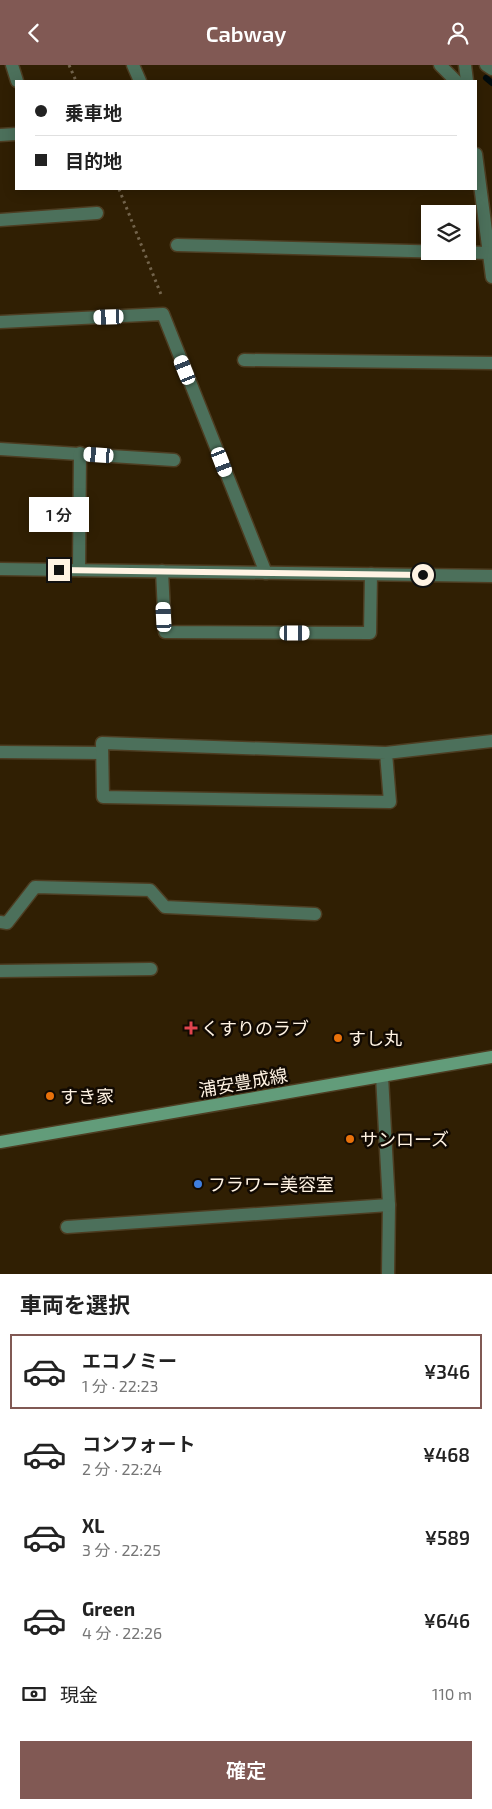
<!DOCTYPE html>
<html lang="ja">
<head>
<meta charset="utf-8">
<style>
	body { margin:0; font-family:"Exo 2","Noto Sans JP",sans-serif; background:#f2f2f2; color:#222; height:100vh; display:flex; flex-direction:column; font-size:19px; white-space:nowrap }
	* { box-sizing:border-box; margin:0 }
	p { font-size:16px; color:#767676 }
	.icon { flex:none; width:28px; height:28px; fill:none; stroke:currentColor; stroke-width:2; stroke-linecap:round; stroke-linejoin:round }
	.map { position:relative; height:1209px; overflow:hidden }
	.details { display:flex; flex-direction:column; background:#fff; flex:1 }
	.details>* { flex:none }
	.hud { position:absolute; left:15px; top:15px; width:462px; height:110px; border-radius:0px; box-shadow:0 2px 12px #0003; display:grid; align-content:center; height:110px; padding:0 20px; background:#fff }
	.tools { position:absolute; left:421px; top:140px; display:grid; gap:10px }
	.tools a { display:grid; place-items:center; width:55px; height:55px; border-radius:0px; background:#fff; box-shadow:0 2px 12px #0003; font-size:25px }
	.end { position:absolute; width:22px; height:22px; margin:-11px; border:6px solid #fff3e3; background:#111; box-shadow:0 0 0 2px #111 }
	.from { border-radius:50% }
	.bubble { position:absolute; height:35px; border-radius:0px; background:#fff; box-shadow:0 2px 12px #0003; font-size:16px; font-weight:600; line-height:35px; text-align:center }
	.car { position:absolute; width:15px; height:30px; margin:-15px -8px; border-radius:6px; box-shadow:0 0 4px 1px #0007; background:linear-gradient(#fff 24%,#345 0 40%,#fff 0 76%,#345 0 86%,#fff 0) }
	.hud b { display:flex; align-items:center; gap:18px; height:48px; font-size:19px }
	.hud b+b { border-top:1px solid #e0e0e0 }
	.hud i { width:12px; height:12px; background:#222 }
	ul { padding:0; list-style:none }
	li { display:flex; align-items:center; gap:15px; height:75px; margin:0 10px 8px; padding:0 10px; border:2px solid transparent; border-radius:0px }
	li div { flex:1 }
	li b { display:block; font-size:19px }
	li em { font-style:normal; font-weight:600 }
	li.active { border-color:#815954 }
	li>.icon { width:45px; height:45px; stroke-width:1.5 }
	h2 { padding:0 20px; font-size:22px; line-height:60px }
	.pay { display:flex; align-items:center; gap:12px; height:55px; padding:0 20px; font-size:19px }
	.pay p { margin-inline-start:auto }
	.action { display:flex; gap:10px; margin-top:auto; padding:10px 20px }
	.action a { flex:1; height:58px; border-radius:0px; background:#815954; color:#fff; font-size:20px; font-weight:600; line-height:58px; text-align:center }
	header { display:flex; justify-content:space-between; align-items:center; height:65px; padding:0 20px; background:#815954; color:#fff; font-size:22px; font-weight:600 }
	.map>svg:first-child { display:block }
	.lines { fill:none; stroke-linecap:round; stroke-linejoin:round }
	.stream { stroke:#000b0d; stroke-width:6 }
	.street-casing { stroke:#4d3d22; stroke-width:15 }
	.secondary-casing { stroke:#4d3d22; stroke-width:15 }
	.path { stroke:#73644c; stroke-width:3; stroke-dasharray:2.5 4; stroke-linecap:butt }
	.street { stroke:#4c705b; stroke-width:12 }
	.secondary { stroke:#629c7a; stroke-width:12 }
	.route { stroke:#fff3e3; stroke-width:6 }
	.health-dot { fill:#e0444e; stroke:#120a02; stroke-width:2 }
	.food-dot { fill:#e8710a; stroke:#120a02; stroke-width:2 }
	.shop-dot { fill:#3f7fe0; stroke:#120a02; stroke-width:2 }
	.labels { text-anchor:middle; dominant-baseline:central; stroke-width:5; stroke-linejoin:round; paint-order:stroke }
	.poi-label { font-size:18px; fill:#fff3e3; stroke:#120a02; text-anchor:start }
	.street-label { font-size:18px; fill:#fff3e3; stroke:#120a02 }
</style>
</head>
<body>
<header><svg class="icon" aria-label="back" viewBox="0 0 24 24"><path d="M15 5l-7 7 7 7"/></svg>Cabway<svg class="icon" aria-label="person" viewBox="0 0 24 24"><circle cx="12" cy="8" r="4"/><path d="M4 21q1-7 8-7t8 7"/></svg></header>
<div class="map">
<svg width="492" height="1209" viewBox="0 0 492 1209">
	<rect width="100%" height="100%" fill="#301f03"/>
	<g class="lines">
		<path class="stream" d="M486,13L492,18"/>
		<defs>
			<g id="street">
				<path d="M12,0L17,16"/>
				<path d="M133,0L140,16"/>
				<path d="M440,0L456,16"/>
				<path d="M465,0L467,16"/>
				<path d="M486,0L492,4"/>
				<path d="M0,70L16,69"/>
				<path d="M476,89L492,212"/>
				<path d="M0,155L97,148"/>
				<path d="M177,180L489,188"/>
				<path d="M0,257L163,249L266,508"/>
				<path d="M244,295L492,298"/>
				<path d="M0,384L174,395"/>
				<path d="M0,504L492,511"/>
				<path d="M79,505L80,388"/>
				<path d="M162,506L165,567L370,568L371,509"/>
				<path d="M0,687L102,688"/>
				<path d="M386,688L390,737L103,732L102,678L386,688L492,676"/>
				<path d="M0,857L7,858L35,822L150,825L165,842L315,849"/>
				<path d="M0,906L151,904"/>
				<path d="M382,1011L389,1140L388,1209"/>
				<path d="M67,1162L389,1140"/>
			</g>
			<path id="secondary" d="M0,1077L492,992"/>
		</defs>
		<use href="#street" class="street-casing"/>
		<use href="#secondary" class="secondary-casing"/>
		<g class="path">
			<path d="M69,0L76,16"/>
			<path d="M119,124L162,232"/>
		</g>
		<use href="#street" class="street"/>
		<use href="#secondary" class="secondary"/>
	</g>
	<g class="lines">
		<path class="route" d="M59,505L423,510"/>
	</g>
	<path class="health-dot" d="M188.5 955.5h5v5h5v5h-5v5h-5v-5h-5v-5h5z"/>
	<g class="food-dot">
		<circle cx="338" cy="973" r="5"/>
		<circle cx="50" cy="1031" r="5"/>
		<circle cx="350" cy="1074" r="5"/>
	</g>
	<circle class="shop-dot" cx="198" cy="1119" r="5"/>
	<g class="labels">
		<g class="poi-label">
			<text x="201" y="963">くすりのラブ</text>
			<text x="348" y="973">すし丸</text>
			<text x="60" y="1031">すき家</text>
			<text x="360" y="1074">サンローズ</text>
			<text x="208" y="1119">フラワー美容室</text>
		</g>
		<g class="street-label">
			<text transform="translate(243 1017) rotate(-10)">浦安豊成線</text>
		</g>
	</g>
</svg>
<div class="tools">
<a><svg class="icon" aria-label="layers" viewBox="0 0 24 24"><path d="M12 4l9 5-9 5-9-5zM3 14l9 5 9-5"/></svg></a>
</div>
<i class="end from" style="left:423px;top:510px"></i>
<i class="end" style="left:59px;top:505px"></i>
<div class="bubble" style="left:29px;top:432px;width:60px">1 分</div>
<i class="car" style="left:109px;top:252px;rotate:268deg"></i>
<i class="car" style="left:185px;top:305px;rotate:338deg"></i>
<i class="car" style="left:99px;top:390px;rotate:274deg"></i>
<i class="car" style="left:222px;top:397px;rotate:159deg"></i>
<i class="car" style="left:164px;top:552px;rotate:357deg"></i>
<i class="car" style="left:295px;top:568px;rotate:90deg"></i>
<div class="hud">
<b><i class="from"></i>乗車地</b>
<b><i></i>目的地</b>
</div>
</div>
<section class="details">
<h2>車両を選択</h2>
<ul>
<li class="active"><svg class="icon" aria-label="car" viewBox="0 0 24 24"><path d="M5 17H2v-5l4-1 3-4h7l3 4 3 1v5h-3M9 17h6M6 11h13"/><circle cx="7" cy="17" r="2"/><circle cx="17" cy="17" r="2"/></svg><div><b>エコノミー</b><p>1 分 · 22:23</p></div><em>¥346</em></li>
<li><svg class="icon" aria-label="car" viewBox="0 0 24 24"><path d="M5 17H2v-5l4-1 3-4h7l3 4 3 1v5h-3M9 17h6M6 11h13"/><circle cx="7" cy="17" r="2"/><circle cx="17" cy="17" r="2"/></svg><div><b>コンフォート</b><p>2 分 · 22:24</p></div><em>¥468</em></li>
<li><svg class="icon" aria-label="car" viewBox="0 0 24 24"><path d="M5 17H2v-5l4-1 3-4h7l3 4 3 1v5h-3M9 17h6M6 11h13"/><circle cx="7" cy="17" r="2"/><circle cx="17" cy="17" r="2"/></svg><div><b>XL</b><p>3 分 · 22:25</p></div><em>¥589</em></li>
<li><svg class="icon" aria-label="car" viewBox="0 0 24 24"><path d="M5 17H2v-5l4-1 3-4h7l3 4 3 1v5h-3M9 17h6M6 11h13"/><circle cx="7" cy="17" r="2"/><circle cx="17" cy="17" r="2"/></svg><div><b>Green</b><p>4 分 · 22:26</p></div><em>¥646</em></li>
</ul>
<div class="pay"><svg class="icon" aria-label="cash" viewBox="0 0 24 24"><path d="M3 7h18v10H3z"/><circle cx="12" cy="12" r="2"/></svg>現金<p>110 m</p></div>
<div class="action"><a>確定</a></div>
</section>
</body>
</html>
